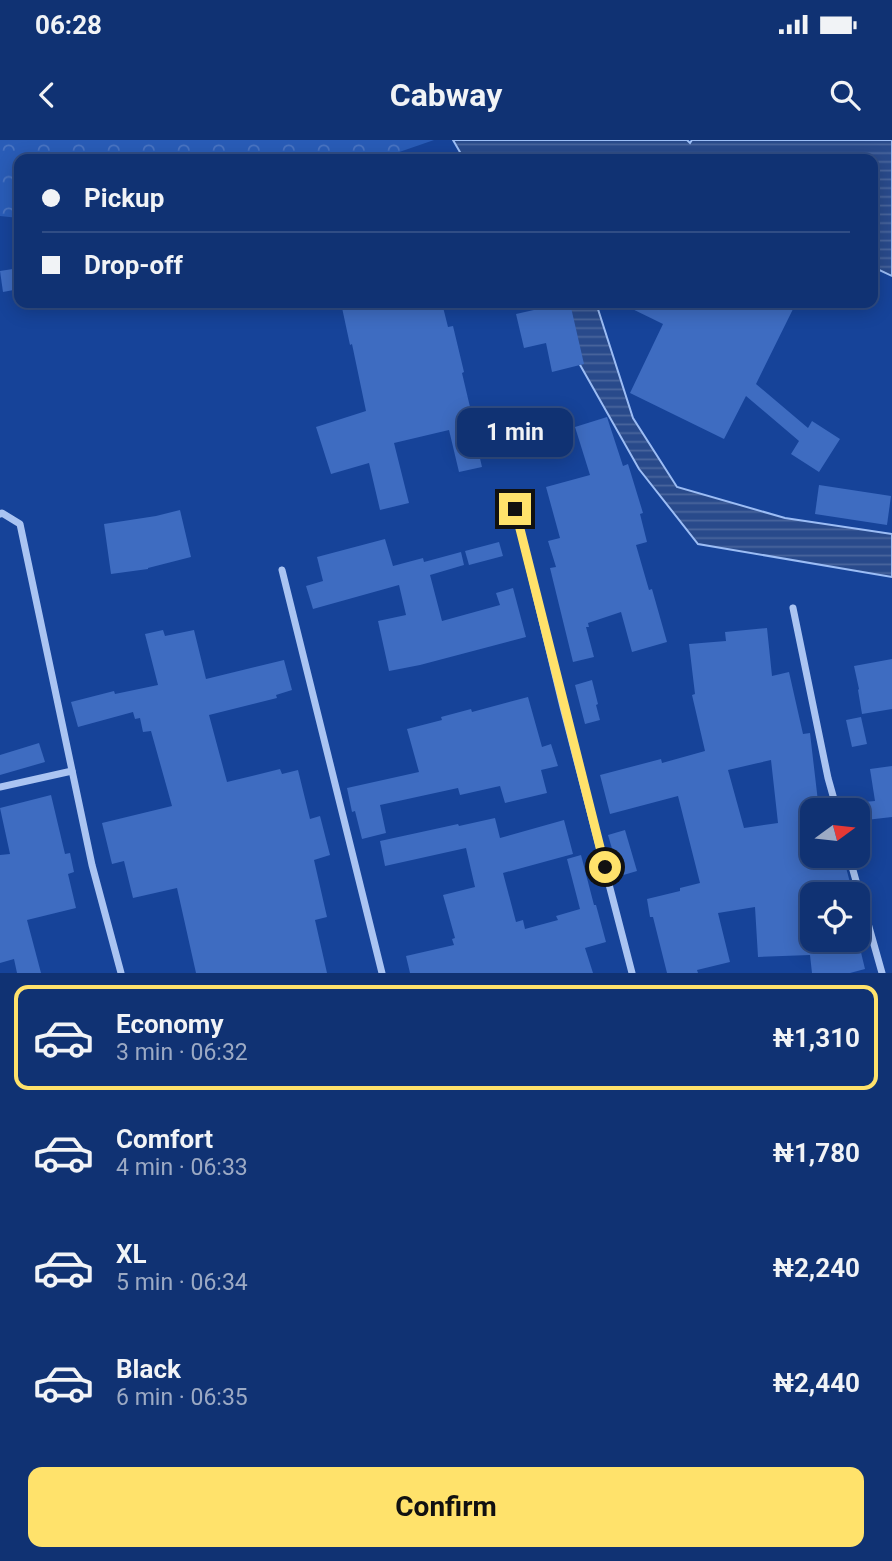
<!DOCTYPE html>
<html lang="en">
<head>
<meta charset="utf-8">
<style>
	body { margin:0; font-family:Roboto,sans-serif; background:#193a78; color:#f1f3f6; height:100vh; display:flex; flex-direction:column; font-size:26px; white-space:nowrap }
	* { box-sizing:border-box; margin:0 }
	p { font-size:23px; color:#9caac4 }
	.icon { flex:none; width:38px; height:38px; fill:none; stroke:currentColor; stroke-width:2; stroke-linecap:round; stroke-linejoin:round }
	.map { position:relative; height:833px; overflow:hidden }
	.details { display:flex; flex-direction:column; background:#103273; flex:1 }
	.details>* { flex:none }
	.banner { position:absolute; left:14px; top:14px; width:864px; height:154px; border-radius:14px; box-shadow:0 4px 18px #0003,0 0 0 2px #304d85; display:grid; align-content:center; height:154px; padding:0 28px; background:#103273 }
	.needle { width:46px; rotate:75deg }
	.buttons { position:absolute; left:800px; top:658px; display:grid; gap:14px }
	.buttons a { display:grid; place-items:center; width:70px; height:70px; border-radius:14px; background:#103273; box-shadow:0 4px 18px #0003,0 0 0 2px #304d85; font-size:35px }
	.end { position:absolute; width:32px; height:32px; margin:-16px; border:9px solid #ffe26b; background:#111; box-shadow:0 0 0 4px #111 }
	.from { border-radius:50% }
	.bubble { position:absolute; height:49px; border-radius:14px; background:#103273; box-shadow:0 4px 18px #0003,0 0 0 2px #304d85; font-size:23px; font-weight:700; line-height:49px; text-align:center }
	.banner b { display:flex; align-items:center; gap:24px; height:66px; font-size:26px }
	.banner b+b { border-top:2px solid #304d85 }
	.banner i { width:18px; height:18px; background:#f1f3f6 }
	ul { padding:12px 0 0; list-style:none }
	li { display:flex; align-items:center; gap:21px; height:105px; margin:0 14px 10px; padding:0 14px; border:4px solid transparent; border-radius:14px }
	li div { flex:1 }
	li b { display:block; font-size:26px }
	li em { font-style:normal; font-weight:700 }
	li.selected { border-color:#ffe26b }
	li>.icon { width:63px; height:63px; stroke-width:1.5 }
	.primary-button { display:flex; gap:14px; margin-top:auto; padding:14px 28px }
	.primary-button a { flex:1; height:80px; border-radius:14px; background:#ffe26b; color:#111; font-size:28px; font-weight:700; line-height:80px; text-align:center }
	.status { display:flex; justify-content:space-between; align-items:center; height:49px; padding:0 35px; background:#103273; direction:ltr }
	.status svg { height:19px; fill:currentColor }
	header { display:flex; justify-content:space-between; align-items:center; height:91px; padding:0 28px; background:#103273; font-size:32px; font-weight:700 }
	.map>svg:first-child { display:block }
	.forest { fill:url(#forest-crowns) }
	.water { fill:url(#water-rules); stroke:#9cbdf5; stroke-width:2 }
	.building { fill:#3e6cc1; fill-rule:evenodd }
	.lines { fill:none; stroke-linecap:round; stroke-linejoin:round }
	.street { stroke:#aac4f2; stroke-width:7 }
	.route { stroke:#ffe26b; stroke-width:9 }
</style>
</head>
<body>
<div class="status"><b>06:28</b><svg viewBox="0 0 49 12"><path d="M0 12V9h3v3zM5 12V6h3v6zM10 12V3h3v9zM15 12V0h3v12zM26 1h20v11H26zM47 4h2v5h-2z"/></svg></div>
<header><svg class="icon" aria-label="back" viewBox="0 0 24 24"><path d="M15 5l-7 7 7 7"/></svg>Cabway<svg class="icon" aria-label="search" viewBox="0 0 24 24"><circle cx="10" cy="10" r="6"/><path d="M15 15l6 6"/></svg></header>
<div class="map">
<svg width="892" height="833" viewBox="0 0 892 833">
	<defs>
		<pattern id="forest-crowns" width="20" height="18" patternUnits="userSpaceOnUse" patternTransform="scale(1.75)"><rect width="20" height="18" fill="#295cb7"/><path d="M2 6a3 3 0 1 1 6 0M12 15a3 3 0 1 1 6 0" fill="none" stroke="#4974c2"/></pattern>
		<pattern id="water-rules" width="6" height="5" patternUnits="userSpaceOnUse" patternTransform="scale(1.75)"><rect width="6" height="5" fill="#294a8b"/><path d="M0 2.5h6" fill="none" stroke="#49659c"/></pattern>
	</defs>
	<rect width="100%" height="100%" fill="#164399"/>
	<path class="forest" d="M0,0H434L379,19H19V78L0,76Z"/>
	<g class="water">
		<path d="M453,0H687L690,3L692,0H892V136L873,127V19H464Z"/>
		<path d="M545,163H596L633,278L677,347L785,378L892,394V437L698,404L639,329Z"/>
	</g>
	<g class="building">
		<path d="M19,128V149L3,152L0,131Z"/>
		<path d="M341,163H442L448,187L453,186L464,232L462,233L474,284H472L482,327L459,332L449,290L394,303L409,363L380,370L369,323L331,334L316,287L366,271L352,204L350,205Z"/>
		<path d="M565,163H570L584,224L552,232L546,203L524,208L516,174Z"/>
		<path d="M620,163H796L756,244L808,288L812,281L840,299L819,332L791,314L799,301L746,256L724,299L630,253L663,184Z"/>
		<path d="M607,277L623,326L628,324L643,373L640,374L647,402L636,405L649,450L652,449L667,502L632,512L621,472L588,483L589,487H586L594,517L573,522L550,428L556,427L548,401L560,398L546,347L590,335L575,287Z"/>
		<path d="M819,345L891,356L887,385L815,374Z"/>
		<path d="M180,370L191,417L148,428V429L111,434L104,384L156,376Z"/>
		<path d="M385,399L393,426L423,418L424,422L461,412L464,425L430,435L442,481L500,465L496,453L513,448L526,497L420,525L389,531L378,481L406,475L399,445L313,469L306,446L323,441L317,417Z"/>
		<path d="M499,402L503,416L469,425L465,411Z"/>
		<path d="M767,488L772,536L789,532L803,594L810,593L819,670H810L812,685V722L843,716L853,754H812V800H858L865,829L850,833H812L810,815L758,817L755,767L718,773L730,822L697,830L698,833H667L653,777H650L647,759L680,751V748L700,743L678,656L610,674L600,635L661,619L662,623L705,611L692,555L695,554L689,504L726,501L725,492ZM771,620L778,683L744,688L728,630Z"/>
		<path d="M163,490L165,496L194,490L206,539L284,520L292,550L276,555L277,558L209,575L227,642L280,629L282,634L298,630L310,679L320,676L330,715L314,720L327,777L315,780L327,833H196L177,748L133,758L124,721L112,724L102,683L172,666L151,591L143,592L140,578L135,579L133,572L78,587L71,562L114,551L115,554L158,545L145,494Z"/>
		<path d="M892,519V569L862,574L858,550L859,549L854,526Z"/>
		<path d="M592,540L598,564L596,565L600,580L585,584L575,545Z"/>
		<path d="M528,557L542,607L551,604L558,626L541,630L547,653L505,663L500,646L460,655L458,648L380,665L386,693L362,699L355,671L352,672L347,648L419,632L407,589L442,580L441,577L471,569L472,572Z"/>
		<path d="M861,577L867,604L852,607L846,580Z"/>
		<path d="M39,603L45,622L0,635V615Z"/>
		<path d="M892,626V677L866,680L864,662L875,661L870,629Z"/>
		<path d="M51,655L65,714L70,713L74,732L68,734L76,768L27,780L41,833H17L14,819L0,823V715L10,714L0,668Z"/>
		<path d="M495,678L500,698L564,680L573,714L503,733L516,782L523,780L525,789L558,780L556,776L580,769L567,719L581,715L594,765H596L606,802L585,808L593,833H410L406,816L454,805L452,799L455,798L443,755L475,747L466,708L385,726L380,701L458,684L459,686Z"/>
		<path d="M625,690L637,731L620,736L608,695Z"/>
	</g>
	<g class="lines">
		<g class="street">
			<path d="M515,369L563,567L632,833"/>
			<path d="M0,374L2,373L20,384L92,725L121,833"/>
			<path d="M282,430L382,833"/>
			<path d="M793,468L828,638L837,670"/>
			<path d="M0,647L72,631"/>
			<path d="M849,716L882,833"/>
		</g>
	</g>
	<g class="lines">
		<path class="route" d="M515,369L605,727"/>
	</g>
</svg>
<div class="buttons">
<a><svg class="needle" viewBox="-14 -14 28 28"><path d="M0-13l5 13h-10z" fill="#e53935"/><path d="M0 13l5-13h-10z" fill="#9caac4"/></svg></a>
<a><svg class="icon" aria-label="locate" viewBox="0 0 24 24"><circle cx="12" cy="12" r="6"/><path d="M12 2v4M12 18v4M2 12h4M18 12h4"/></svg></a>
</div>
<i class="end from" style="left:605px;top:727px"></i>
<i class="end" style="left:515px;top:369px"></i>
<div class="bubble" style="left:457px;top:268px;width:116px">1 min</div>
<div class="banner">
<b><i class="from"></i>Pickup</b>
<b><i></i>Drop-off</b>
</div>
</div>
<section class="details">
<ul>
<li class="selected"><svg class="icon" aria-label="car" viewBox="0 0 24 24"><path d="M5 17H2v-5l4-1 3-4h7l3 4 3 1v5h-3M9 17h6M6 11h13"/><circle cx="7" cy="17" r="2"/><circle cx="17" cy="17" r="2"/></svg><div><b>Economy</b><p>3 min · 06:32</p></div><em>₦1,310</em></li>
<li><svg class="icon" aria-label="car" viewBox="0 0 24 24"><path d="M5 17H2v-5l4-1 3-4h7l3 4 3 1v5h-3M9 17h6M6 11h13"/><circle cx="7" cy="17" r="2"/><circle cx="17" cy="17" r="2"/></svg><div><b>Comfort</b><p>4 min · 06:33</p></div><em>₦1,780</em></li>
<li><svg class="icon" aria-label="car" viewBox="0 0 24 24"><path d="M5 17H2v-5l4-1 3-4h7l3 4 3 1v5h-3M9 17h6M6 11h13"/><circle cx="7" cy="17" r="2"/><circle cx="17" cy="17" r="2"/></svg><div><b>XL</b><p>5 min · 06:34</p></div><em>₦2,240</em></li>
<li><svg class="icon" aria-label="car" viewBox="0 0 24 24"><path d="M5 17H2v-5l4-1 3-4h7l3 4 3 1v5h-3M9 17h6M6 11h13"/><circle cx="7" cy="17" r="2"/><circle cx="17" cy="17" r="2"/></svg><div><b>Black</b><p>6 min · 06:35</p></div><em>₦2,440</em></li>
</ul>
<div class="primary-button"><a>Confirm</a></div>
</section>
</body>
</html>
